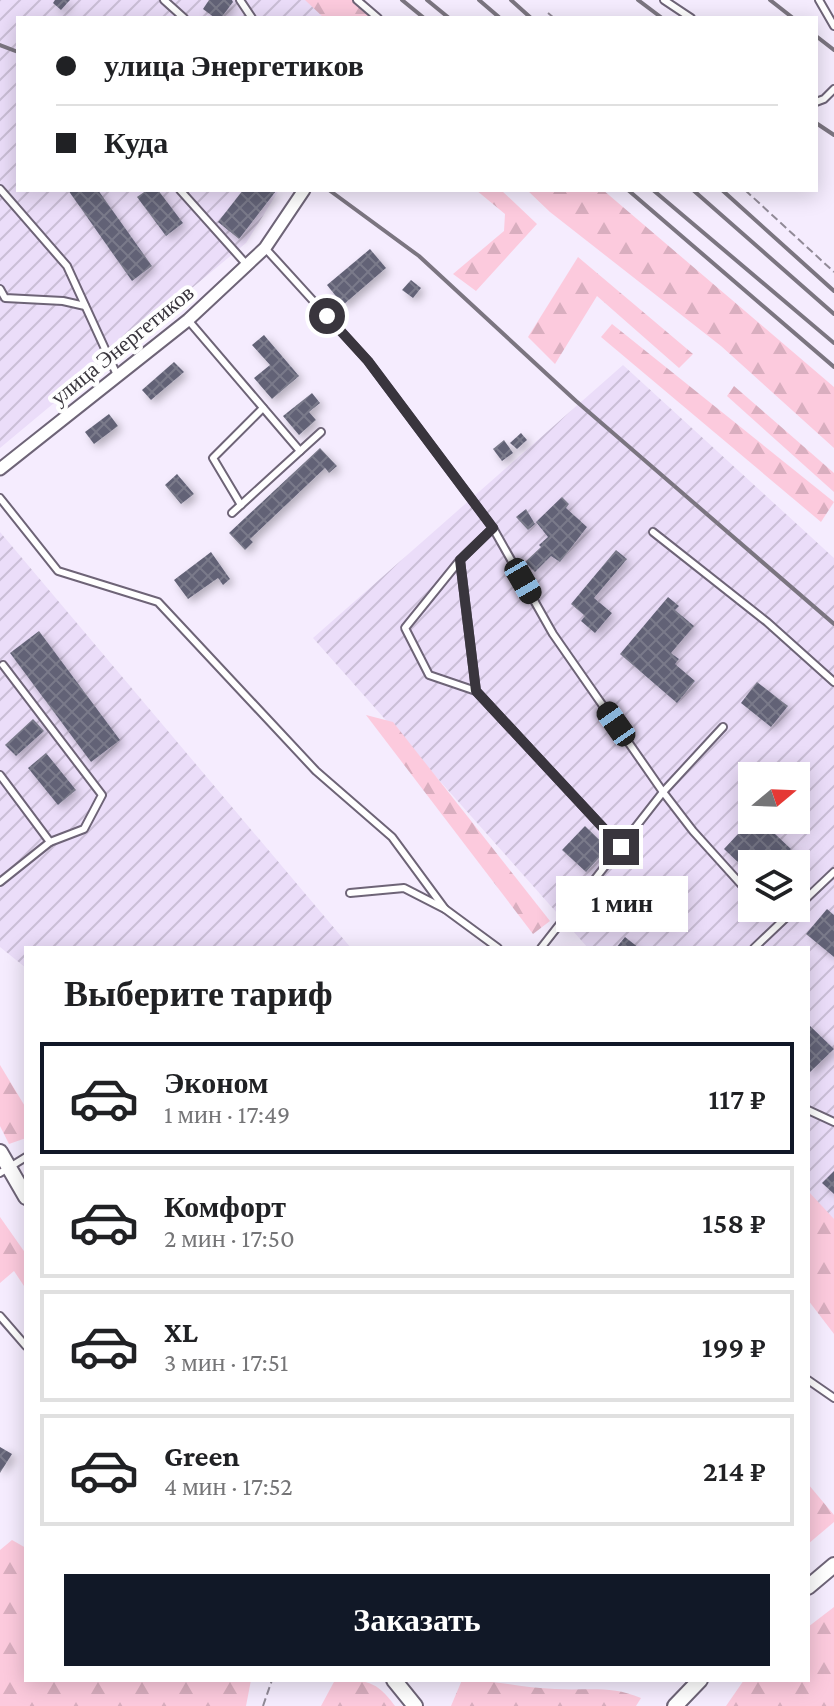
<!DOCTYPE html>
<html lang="ru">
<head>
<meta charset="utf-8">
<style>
	body { margin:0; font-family:"Crimson Pro",serif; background:#f6f6f6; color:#202124; height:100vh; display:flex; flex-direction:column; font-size:30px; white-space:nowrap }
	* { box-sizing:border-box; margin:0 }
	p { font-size:26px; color:#757577 }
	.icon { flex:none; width:44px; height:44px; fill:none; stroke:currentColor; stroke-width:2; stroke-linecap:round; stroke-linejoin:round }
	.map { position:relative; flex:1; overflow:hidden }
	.drawer { position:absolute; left:24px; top:946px; width:786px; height:736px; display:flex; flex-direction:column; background:#fff; border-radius:0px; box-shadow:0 4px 20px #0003 }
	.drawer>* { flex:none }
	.banner { position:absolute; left:16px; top:16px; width:802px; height:176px; border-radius:0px; box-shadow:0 4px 20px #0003; display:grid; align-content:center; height:176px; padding:0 40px; background:#fff }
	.needle { width:52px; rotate:71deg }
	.tools { position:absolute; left:738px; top:762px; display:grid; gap:16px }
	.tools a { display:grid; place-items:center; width:72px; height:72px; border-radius:0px; background:#fff; box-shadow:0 4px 20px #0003; font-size:40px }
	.end { position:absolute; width:36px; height:36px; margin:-18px; border:10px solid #39353d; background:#fff; box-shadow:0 0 0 4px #fff }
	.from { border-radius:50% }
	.bubble { position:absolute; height:56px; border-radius:0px; background:#fff; box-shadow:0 4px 20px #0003; font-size:26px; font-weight:600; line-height:56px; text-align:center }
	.car { position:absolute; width:24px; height:48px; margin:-24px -12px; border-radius:10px; box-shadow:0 0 6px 2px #0007; background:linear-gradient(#222 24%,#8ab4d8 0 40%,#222 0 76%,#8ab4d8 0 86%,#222 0) }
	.banner b { display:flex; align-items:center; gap:28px; height:76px; font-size:30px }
	.banner b+b { border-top:2px solid #e0e0e0 }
	.banner i { width:20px; height:20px; background:#202124 }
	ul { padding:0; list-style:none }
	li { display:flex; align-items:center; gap:24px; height:112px; margin:0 16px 12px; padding:0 24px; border:4px solid #e0e0e0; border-radius:0px }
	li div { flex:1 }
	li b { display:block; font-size:30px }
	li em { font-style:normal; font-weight:600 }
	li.on { border-color:#111827 }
	li>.icon { width:72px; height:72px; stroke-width:1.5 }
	h2 { padding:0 40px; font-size:36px; line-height:96px }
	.primary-button { display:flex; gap:16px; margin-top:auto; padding:16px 40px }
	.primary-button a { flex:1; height:92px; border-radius:0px; background:#111827; color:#fff; font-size:32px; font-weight:600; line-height:92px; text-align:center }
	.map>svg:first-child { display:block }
	.industrial { fill:url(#industrial-furrows); fill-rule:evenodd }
	.forest { fill:url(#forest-firs) }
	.building { fill:url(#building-cross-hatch); filter:url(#shadow) }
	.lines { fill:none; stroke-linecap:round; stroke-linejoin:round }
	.service-casing { stroke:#6e6477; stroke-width:10 }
	.minor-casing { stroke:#6e6477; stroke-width:15 }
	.tertiary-casing { stroke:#6e6477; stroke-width:18 }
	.path { stroke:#918a97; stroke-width:2; stroke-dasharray:8 4; stroke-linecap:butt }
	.service { stroke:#fff; stroke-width:6 }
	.minor { stroke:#fff; stroke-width:11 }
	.tertiary { stroke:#fff; stroke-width:14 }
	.rail { stroke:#7b7580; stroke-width:4 }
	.route { stroke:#39353d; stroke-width:10 }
	.labels { text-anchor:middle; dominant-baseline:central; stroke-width:8; stroke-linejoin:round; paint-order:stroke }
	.street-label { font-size:22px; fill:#39353d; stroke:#fefefe }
</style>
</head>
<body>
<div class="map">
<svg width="834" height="1706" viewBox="0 0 834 1706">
	<defs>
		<pattern id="industrial-furrows" width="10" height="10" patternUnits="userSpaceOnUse" patternTransform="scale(2)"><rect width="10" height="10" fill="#ebddf9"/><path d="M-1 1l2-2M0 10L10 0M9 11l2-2" fill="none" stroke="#cabed6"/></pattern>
		<pattern id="forest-firs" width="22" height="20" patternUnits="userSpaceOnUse" patternTransform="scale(2)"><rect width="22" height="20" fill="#fccadd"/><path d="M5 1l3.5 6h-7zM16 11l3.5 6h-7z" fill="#d9aebf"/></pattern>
		<pattern id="building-cross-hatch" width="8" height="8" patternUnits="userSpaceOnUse" patternTransform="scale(2)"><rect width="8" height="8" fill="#626276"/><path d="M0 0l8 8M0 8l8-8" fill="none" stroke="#7a7a8a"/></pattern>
		<filter id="shadow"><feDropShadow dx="4" dy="4" stdDeviation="4" flood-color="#0004"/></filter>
	</defs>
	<rect width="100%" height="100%" fill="#f5ecfe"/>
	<g class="industrial">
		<path d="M0,0H339L360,18H18V190H279L246,243L0,448Z"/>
		<path d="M623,365L834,558V1227L808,1197V948H588L313,638ZM752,776H796V820H752ZM752,864H796V908H752Z"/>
		<path d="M0,532L351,948H26V968L0,947Z"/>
	</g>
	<g class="forest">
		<path d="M305,0H353L373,18H324Z"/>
		<path d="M476,190H501L537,224L476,291L453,274L504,231L505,214Z"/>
		<path d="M527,190H603L834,387V448L721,346L550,212Z"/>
		<path d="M578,257L693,354L679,368L597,296L555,364L528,337Z"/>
		<path d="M612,324L834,502L821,522L601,337Z"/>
		<path d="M734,386L834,473V492L727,396Z"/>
		<path d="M366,715L393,722L550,921L533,934Z"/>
		<path d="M0,1065L26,1108V1138L9,1144L0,1126Z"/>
		<path d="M808,1191L834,1219V1334L808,1300Z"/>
		<path d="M0,1217L26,1254V1289L14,1271L0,1283Z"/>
		<path d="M808,1484L834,1515V1522L808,1544Z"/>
		<path d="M12,1540L26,1548V1680H251L246,1706H0V1550Z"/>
		<path d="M834,1607V1706H726L744,1680H808V1627Z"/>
		<path d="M335,1680C366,1680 376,1680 395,1706H321Z"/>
		<path d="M462,1680C495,1680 524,1688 555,1689C588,1691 610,1685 641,1698L636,1706H451Z"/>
	</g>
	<g class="building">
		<path d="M55,0H70L61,10L53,3Z"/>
		<path d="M209,0H232L233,2L221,18H215L203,9Z"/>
		<path d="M68,190H98L152,266L132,281Z"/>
		<path d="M147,190H158L183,223L166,236L137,197Z"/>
		<path d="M243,190L276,191L239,239L218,222Z"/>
		<path d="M370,249L386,268L343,305L327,285Z"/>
		<path d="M411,280L421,288L413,298L402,290Z"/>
		<path d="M264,335L299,376L272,399L254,378L270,365L252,345Z"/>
		<path d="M174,362L184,372L151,400L142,390Z"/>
		<path d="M312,393L320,403L309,412L316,420L299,435L283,416Z"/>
		<path d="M109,414L118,426L94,444L85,432Z"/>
		<path d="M521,433L527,440L517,449L510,443Z"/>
		<path d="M504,440L513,453L502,461L493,449Z"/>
		<path d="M320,448L337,466L329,473L325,468L250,539L253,542L245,550L229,533Z"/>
		<path d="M177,474L194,494L181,504L165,485Z"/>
		<path d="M562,497L569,504L566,508L587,527L560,562L551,556L535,572L525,562L541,547L539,545L548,537L536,522Z"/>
		<path d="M526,509L535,524L528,530L516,517Z"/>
		<path d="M616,550L627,559L594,598L612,613L595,633L581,621L585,616L571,604Z"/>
		<path d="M211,552L230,579L223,585L218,578L188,599L174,580Z"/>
		<path d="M668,597L679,606L675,610L694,626L671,653L679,659L675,664L695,681L677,703L620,654Z"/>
		<path d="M39,631L120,740L91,762L10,653Z"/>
		<path d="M757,682L788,706L771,727L741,703Z"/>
		<path d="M33,719L44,731L16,756L5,745Z"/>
		<path d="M46,753L76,790L58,805L28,768Z"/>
		<path d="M751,820H760L791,849L783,857L790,864H767L755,852L742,866L724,849Z"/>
		<path d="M585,826L608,848L586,872L562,850Z"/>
		<path d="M827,909L834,915V957L806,934Z"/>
		<path d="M625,937L639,948H616Z"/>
		<path d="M808,1024L834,1049L808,1074Z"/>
		<path d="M834,1171V1194L822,1183Z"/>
		<path d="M0,1447L12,1454L0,1473Z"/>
	</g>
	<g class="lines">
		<defs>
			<g id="service">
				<path d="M164,0L184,18"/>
				<path d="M240,0L252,18"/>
				<path d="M357,0L378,18"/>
				<path d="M664,0L691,18"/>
				<path d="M819,0L834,26"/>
				<path d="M816,102L824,99L834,89"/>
				<path d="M0,189L67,266L117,375"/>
				<path d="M180,190L247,265"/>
				<path d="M265,248L368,361L493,528L553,634L663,792L693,831L748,892"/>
				<path d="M0,289L5,298L63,301L85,306"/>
				<path d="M188,320L300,451"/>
				<path d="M0,498L58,571L158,602L316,771L392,837L445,909"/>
				<path d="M241,505L213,458L263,408"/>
				<path d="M232,513L321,432"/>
				<path d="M493,528L460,560L476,691L621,847"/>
				<path d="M653,532L767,622L834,682"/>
				<path d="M460,560L405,628L429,675L476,691"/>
				<path d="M0,775L50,842L84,829L102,795L3,665"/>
				<path d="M0,882L50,842"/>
				<path d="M350,893L404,888L445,909L498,948"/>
				<path d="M541,948L663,792L723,727"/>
				<path d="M754,948L834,872"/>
				<path d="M808,1110L834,1122"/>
				<path d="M0,1173L26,1157"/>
				<path d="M0,1316L26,1346"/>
				<path d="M808,1380L834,1398"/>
			</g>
			<path id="minor" d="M0,469L188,320L265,248L304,190"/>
			<g id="tertiary">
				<path d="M0,1152L26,1197"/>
				<path d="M808,1587L834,1565"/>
				<path d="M394,1680L415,1706"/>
				<path d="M675,1706L700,1680"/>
			</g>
		</defs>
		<use href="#service" class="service-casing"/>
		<use href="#minor" class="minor-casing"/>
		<use href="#tertiary" class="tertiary-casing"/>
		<g class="path">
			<path d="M548,13L554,18"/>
			<path d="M745,190L834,272"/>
			<path d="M263,1706L272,1680"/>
		</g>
		<use href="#service" class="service"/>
		<use href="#minor" class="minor"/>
		<use href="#tertiary" class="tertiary"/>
		<g class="rail">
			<path d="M402,0L424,18"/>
			<path d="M427,0L449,18"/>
			<path d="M479,0L500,18"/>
			<path d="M511,0L531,18"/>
			<path d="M638,0L662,18"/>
			<path d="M770,0L793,18"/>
			<path d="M816,36L834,50"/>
			<path d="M0,45L18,52"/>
			<path d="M816,123L834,135"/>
			<path d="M329,190L419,256L576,401L834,624"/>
			<path d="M628,190L834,367"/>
			<path d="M653,190L834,343"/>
			<path d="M693,190L834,314"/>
			<path d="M722,190L834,291"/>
		</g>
	</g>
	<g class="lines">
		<path class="route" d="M327,316L368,361L493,528L460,560L476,691L621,847"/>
	</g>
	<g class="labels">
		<g class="street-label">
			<text transform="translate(122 345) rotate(-39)">улица Энергетиков</text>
		</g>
	</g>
</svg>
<div class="tools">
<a><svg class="needle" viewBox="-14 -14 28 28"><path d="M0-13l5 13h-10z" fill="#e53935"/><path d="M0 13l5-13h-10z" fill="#757577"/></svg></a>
<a><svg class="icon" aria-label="layers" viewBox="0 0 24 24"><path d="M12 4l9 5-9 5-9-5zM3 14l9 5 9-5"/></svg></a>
</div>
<i class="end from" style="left:327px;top:316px"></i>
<i class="end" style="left:621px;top:847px"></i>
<div class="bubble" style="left:556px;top:876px;width:132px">1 мин</div>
<i class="car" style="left:523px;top:581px;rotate:150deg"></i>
<i class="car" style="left:616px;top:724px;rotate:325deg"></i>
<div class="banner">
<b><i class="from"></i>улица Энергетиков</b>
<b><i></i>Куда</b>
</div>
<section class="drawer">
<h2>Выберите тариф</h2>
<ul>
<li class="on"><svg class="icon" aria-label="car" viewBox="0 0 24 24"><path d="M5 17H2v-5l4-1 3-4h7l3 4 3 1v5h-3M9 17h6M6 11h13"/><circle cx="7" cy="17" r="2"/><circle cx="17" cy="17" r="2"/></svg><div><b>Эконом</b><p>1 мин · 17:49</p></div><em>117 ₽</em></li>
<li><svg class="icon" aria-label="car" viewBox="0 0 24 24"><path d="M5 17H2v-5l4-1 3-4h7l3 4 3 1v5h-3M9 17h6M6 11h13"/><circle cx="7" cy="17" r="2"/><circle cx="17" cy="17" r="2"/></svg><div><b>Комфорт</b><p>2 мин · 17:50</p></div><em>158 ₽</em></li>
<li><svg class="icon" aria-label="car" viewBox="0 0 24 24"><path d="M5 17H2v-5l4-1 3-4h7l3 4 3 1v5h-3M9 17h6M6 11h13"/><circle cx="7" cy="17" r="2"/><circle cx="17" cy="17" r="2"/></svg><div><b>XL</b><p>3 мин · 17:51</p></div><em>199 ₽</em></li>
<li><svg class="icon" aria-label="car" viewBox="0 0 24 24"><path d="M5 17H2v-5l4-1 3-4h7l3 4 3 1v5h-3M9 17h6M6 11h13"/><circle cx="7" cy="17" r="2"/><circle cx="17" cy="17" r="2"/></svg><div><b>Green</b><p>4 мин · 17:52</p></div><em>214 ₽</em></li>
</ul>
<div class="primary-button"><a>Заказать</a></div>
</section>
</div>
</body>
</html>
